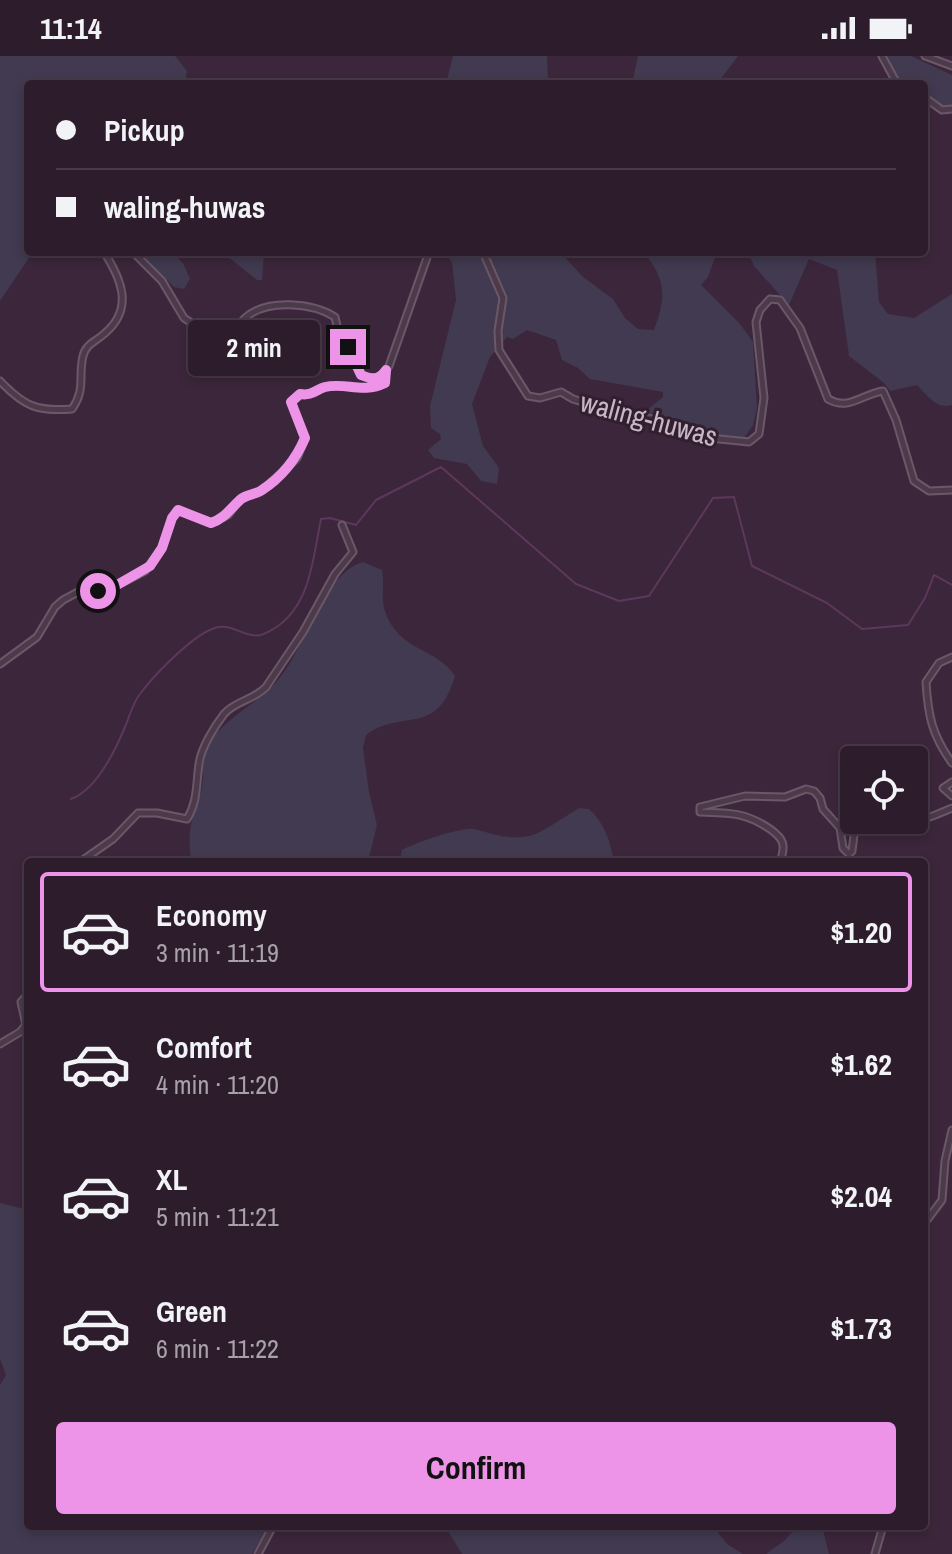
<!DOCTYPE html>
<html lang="en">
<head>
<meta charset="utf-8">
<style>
	body { margin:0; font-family:"Archivo Narrow",sans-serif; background:#352534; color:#f1f3f6; height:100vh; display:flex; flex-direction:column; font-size:30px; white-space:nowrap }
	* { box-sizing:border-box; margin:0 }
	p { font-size:26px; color:#a7a1a9 }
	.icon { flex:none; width:44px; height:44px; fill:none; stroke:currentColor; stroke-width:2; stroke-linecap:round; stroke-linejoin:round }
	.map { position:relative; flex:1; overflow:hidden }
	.details { position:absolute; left:24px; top:802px; width:904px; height:672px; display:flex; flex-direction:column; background:#2d1c2c; border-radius:8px; box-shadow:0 4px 12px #0003,0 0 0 2px #483a48 }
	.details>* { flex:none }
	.top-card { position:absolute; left:24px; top:24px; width:904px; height:176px; border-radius:8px; box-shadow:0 4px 12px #0003,0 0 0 2px #483a48; display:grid; align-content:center; height:176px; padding:0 32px; background:#2d1c2c }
	.controls { position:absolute; left:840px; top:690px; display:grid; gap:16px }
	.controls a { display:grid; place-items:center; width:88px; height:88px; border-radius:8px; background:#2d1c2c; box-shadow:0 4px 12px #0003,0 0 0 2px #483a48; font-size:40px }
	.end { position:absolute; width:36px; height:36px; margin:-18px; border:10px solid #ee94e8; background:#111; box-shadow:0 0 0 4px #111 }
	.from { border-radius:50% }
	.bubble { position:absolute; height:56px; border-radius:8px; background:#2d1c2c; box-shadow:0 4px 12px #0003,0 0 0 2px #483a48; font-size:26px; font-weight:700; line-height:56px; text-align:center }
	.top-card b { display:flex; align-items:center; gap:28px; height:76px; font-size:30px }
	.top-card b+b { border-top:2px solid #483a48 }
	.top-card i { width:20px; height:20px; background:#f1f3f6 }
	ul { padding:14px 0 0; list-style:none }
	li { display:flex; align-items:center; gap:24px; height:120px; margin:0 16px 12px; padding:0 16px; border:4px solid transparent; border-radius:8px }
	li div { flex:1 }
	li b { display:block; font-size:30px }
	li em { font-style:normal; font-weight:700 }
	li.on { border-color:#ee94e8 }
	li>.icon { width:72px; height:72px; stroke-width:1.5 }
	.cta { display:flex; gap:16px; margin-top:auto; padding:16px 32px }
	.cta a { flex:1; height:92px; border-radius:8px; background:#ee94e8; color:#111; font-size:32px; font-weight:700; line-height:92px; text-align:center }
	.status { display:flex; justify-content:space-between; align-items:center; height:56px; padding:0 40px; background:#2d1c2c; direction:ltr }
	.status svg { height:22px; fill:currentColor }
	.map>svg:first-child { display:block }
	.green { fill:#413a51 }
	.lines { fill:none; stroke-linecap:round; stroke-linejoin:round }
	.stream { stroke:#5d385b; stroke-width:2 }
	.street-casing { stroke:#6a5869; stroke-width:9 }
	.street { stroke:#4c3a4b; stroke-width:5 }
	.route { stroke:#ee94e8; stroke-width:10 }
	.labels { text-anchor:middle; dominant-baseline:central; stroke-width:6; stroke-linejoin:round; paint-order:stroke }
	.street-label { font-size:28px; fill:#c7b6c6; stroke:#311f30 }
</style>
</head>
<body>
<div class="status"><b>11:14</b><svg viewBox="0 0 49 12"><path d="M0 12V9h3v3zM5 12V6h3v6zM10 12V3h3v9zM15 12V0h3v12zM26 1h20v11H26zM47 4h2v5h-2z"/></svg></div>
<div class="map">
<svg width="952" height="1498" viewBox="0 0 952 1498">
	<rect width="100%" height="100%" fill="#3c263b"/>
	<g class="green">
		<path d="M0,0H175L187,15L185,28H28V196H33L0,245Z"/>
		<path d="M453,0H547L548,28H446Z"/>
		<path d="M638,0H738L717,28H632Z"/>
		<path d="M888,0H911L952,19V51L940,50L924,37V28C905,28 890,21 888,0Z"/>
		<path d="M138,196H171L183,207L190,223L184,233L174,231Z"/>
		<path d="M222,196H264L262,224H257Z"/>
		<path d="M443,196H560L583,221L613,243L625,262L638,273L654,274C666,242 667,223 643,196H717L708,221L701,229L740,268L753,286L757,352L753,369L744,382L688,376L654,357L642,358L663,341V336L590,323L578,312L562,304L556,284L527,274L513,283L507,281L490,301L472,348L483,390L499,412L497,428L481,425L467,408L434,402L428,394L441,383L440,378L431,372L430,350L456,244L452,206Z"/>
		<path d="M748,196H875L879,246L888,258L914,262L952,238V349C937,354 927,339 917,329L890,335L884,327L849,300L837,214L809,203L789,249L754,210Z"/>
		<path d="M363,506L382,514C385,529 380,544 386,558C401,596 436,591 455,620C437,682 402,652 366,679L363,692L369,736L377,769L368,806H191C190,796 189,785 190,775C192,757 203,739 203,721C203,712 200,706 204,697C220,662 255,651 278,624C305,594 323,517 363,506Z"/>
		<path d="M579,752L589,753C604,766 611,787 614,806H399L402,794C414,787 463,770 474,773C494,778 508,784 529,780C539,779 567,759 579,752Z"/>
		<path d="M0,1147L28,1154V1470H269L252,1498H0V1329L6,1319L0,1303Z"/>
		<path d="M445,1470H713L727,1488L743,1498H462Z"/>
		<path d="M798,1470H822L829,1498H766L784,1485Z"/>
	</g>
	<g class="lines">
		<path class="stream" d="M71,743C96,734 115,695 125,671C130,660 132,648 140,638C153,620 191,581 212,573C228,566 238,577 252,579C261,581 268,576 275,572C311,549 313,501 321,463L330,462L356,469L376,444L441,411L576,528L619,545L649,540L713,442L734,441L752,510L827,547L862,573L908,569L925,542L934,519L952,529"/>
		<defs>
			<g id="street">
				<path d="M882,0L895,24L901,28"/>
				<path d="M925,0L952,10"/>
				<path d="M924,41L942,54L952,53"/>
				<path d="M133,196L162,225L184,262L216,283L230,281C235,275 240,267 245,262C267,242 313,247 335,261L337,270L361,319C375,325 381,322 389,310L429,196"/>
				<path d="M483,196L503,242L498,275L499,294L528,340L540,342L561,336L573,343L627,360L658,363L670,373L690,380L749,386L759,378L764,342L756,266L760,254L770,243L780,244L800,272L828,343C849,355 862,338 883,335L896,364L914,425L929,435L952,434"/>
				<path d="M0,325C24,350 37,356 72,353C86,333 78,321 83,300C86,288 95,286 104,278C134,253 122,224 104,196"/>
				<path d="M952,601L939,607L926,626C928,660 932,679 952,707"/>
				<path d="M0,608L37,581L55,551L63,544L78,536L110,533L145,515L162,492L172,462L178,454L211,467L228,459L241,442L260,436L285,414L297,402L305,382L291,346L300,338C312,340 315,334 325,331C347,326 360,338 385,327L386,314"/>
				<path d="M952,726L943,732L952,740"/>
				<path d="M867,764L879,773C906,770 928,763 952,752"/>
				<path d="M80,806L113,783L138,757H157L187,763C198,745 196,728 199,708C201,692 214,671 224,658C235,645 254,644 266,631L303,576L335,518L353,496L342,469"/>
				<path d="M780,806C786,789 784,783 770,773C745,756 730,757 700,756V751L745,740L785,741L806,733L814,735L820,742L823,753L840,772L843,792L849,798L852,795L856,764"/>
				<path d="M0,988L20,976L26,969L21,946L28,938"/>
				<path d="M924,1168L942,1144L945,1105L952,1074"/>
				<path d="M258,1498L273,1470"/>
				<path d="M875,1498L883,1470"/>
			</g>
		</defs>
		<use href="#street" class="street-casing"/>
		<use href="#street" class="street"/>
	</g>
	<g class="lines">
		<path class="route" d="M98,535L110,533L150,510L162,492L172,462L178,454L211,467C225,462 229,454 240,444C246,438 255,439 262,434C282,421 296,403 305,382L291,346L300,338C312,340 315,334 325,331C346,326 362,338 385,327L386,314C379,324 373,324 361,319L348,291"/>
	</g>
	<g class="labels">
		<g class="street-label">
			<text transform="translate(649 363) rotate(15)">waling-huwas</text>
		</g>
	</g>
</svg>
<div class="controls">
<a><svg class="icon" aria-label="locate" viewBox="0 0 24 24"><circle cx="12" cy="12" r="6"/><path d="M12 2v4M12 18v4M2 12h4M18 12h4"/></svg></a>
</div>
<i class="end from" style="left:98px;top:535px"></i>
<i class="end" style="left:348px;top:291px"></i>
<div class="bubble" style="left:188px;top:264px;width:132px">2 min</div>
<div class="top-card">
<b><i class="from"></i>Pickup</b>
<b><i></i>waling-huwas</b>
</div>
<section class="details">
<ul>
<li class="on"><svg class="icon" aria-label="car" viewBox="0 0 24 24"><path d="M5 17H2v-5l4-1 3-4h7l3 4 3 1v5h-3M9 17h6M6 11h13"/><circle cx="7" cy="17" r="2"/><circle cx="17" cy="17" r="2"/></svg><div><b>Economy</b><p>3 min · 11:19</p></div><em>$1.20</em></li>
<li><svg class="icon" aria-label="car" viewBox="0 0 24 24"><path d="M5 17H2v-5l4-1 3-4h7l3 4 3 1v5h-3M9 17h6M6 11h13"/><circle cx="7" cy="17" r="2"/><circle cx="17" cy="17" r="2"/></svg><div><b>Comfort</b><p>4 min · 11:20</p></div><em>$1.62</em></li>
<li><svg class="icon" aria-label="car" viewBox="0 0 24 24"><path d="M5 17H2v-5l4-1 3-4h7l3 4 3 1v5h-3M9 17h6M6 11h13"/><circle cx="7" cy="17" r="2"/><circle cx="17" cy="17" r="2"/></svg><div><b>XL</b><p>5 min · 11:21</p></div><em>$2.04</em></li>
<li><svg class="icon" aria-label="car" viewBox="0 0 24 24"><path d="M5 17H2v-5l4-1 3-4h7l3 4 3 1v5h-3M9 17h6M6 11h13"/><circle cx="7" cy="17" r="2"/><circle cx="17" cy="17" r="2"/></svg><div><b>Green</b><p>6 min · 11:22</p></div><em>$1.73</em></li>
</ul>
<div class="cta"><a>Confirm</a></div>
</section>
</div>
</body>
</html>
